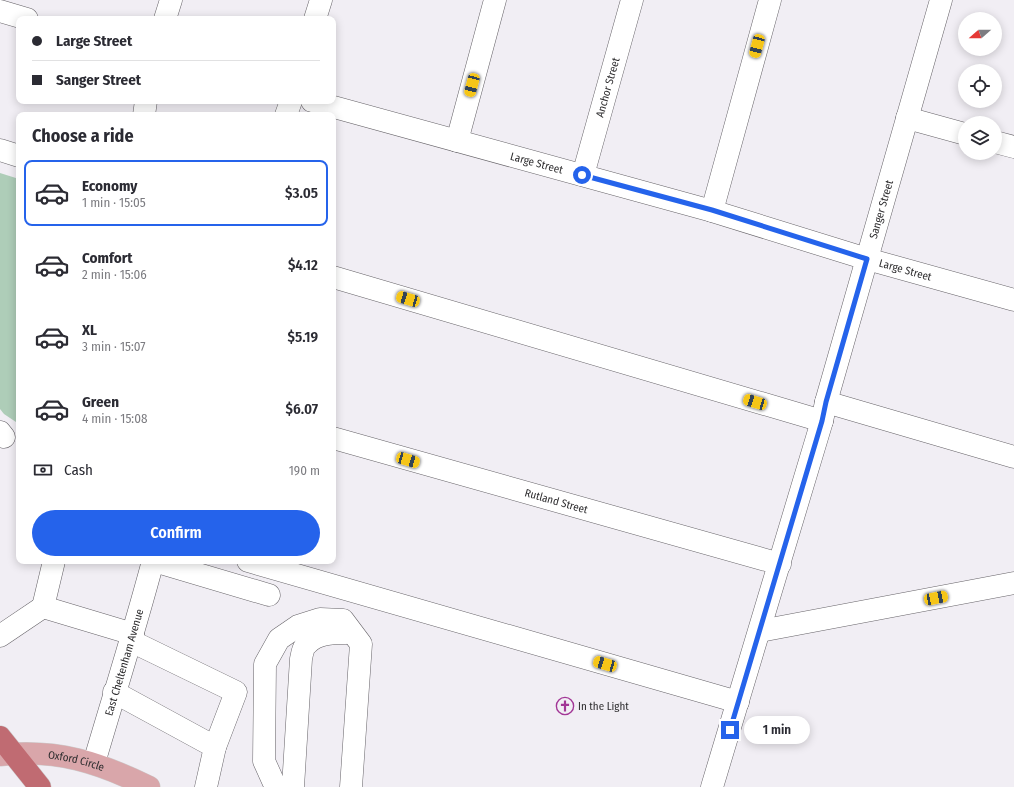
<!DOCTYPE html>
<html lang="en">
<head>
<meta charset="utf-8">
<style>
	body { margin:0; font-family:"Fira Sans Condensed",sans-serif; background:#f2f2f3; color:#2b2b33; height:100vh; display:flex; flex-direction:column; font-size:15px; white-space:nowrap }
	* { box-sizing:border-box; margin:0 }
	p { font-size:13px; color:#7c7c81 }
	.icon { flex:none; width:22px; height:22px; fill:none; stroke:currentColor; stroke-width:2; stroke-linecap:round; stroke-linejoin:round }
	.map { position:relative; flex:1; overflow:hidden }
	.drawer { position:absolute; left:16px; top:112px; width:320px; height:452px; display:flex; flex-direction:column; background:#fff; border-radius:8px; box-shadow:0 2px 10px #0003 }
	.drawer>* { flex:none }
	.top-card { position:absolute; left:16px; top:16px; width:320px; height:88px; border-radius:8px; box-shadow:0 2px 10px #0003; display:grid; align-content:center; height:88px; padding:0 16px; background:#fff }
	.needle { width:26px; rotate:250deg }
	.controls { position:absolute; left:958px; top:12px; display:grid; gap:8px }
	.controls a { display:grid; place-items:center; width:44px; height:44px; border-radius:50%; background:#fff; box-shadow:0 2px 10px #0003; font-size:20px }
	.end { position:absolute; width:18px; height:18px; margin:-9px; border:5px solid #2563eb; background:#fff; box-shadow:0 0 0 2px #fff }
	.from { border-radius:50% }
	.bubble { position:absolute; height:28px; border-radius:14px; background:#fff; box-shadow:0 2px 10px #0003; font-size:13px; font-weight:600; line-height:28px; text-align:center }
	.car { position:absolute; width:12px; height:24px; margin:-12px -6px; border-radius:5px; box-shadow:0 0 3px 1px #0007; background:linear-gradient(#f5c518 24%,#345 0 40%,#f5c518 0 76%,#345 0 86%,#f5c518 0) }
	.top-card b { display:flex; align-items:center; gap:14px; height:38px; font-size:15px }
	.top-card b+b { border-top:1px solid #e1e1e2 }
	.top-card i { width:10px; height:10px; background:#2b2b33 }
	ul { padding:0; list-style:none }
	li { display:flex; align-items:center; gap:12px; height:66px; margin:0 8px 6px; padding:0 8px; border:2px solid transparent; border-radius:8px }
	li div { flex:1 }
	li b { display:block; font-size:15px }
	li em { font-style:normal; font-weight:600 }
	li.on { border-color:#2563eb }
	li>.icon { width:36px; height:36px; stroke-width:1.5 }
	h2 { padding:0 16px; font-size:18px; line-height:48px }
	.pay { display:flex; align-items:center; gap:10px; height:44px; padding:0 16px; font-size:15px }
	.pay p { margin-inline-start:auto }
	.cta { display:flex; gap:8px; margin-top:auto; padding:8px 16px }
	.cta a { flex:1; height:46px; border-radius:24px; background:#2563eb; color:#fff; font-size:16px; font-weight:600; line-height:46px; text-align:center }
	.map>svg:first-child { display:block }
	.green { fill:#aecdb8 }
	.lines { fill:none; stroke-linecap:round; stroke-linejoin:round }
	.minor-casing { stroke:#666368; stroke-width:23 }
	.major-casing { stroke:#cdcdcd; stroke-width:23 }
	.highway-casing { stroke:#cdcdcd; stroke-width:23 }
	.minor { stroke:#fff; stroke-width:22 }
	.major { stroke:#d9a6aa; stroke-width:22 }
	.highway { stroke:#c06b72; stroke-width:22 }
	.route { stroke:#2563eb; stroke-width:5 }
	.labels { text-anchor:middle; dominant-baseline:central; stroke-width:3; stroke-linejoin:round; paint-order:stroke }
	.street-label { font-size:11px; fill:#2e2d2f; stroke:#f1eef4 }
	.poi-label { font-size:11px; fill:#2e2d2f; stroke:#f1eef4; text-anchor:start }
</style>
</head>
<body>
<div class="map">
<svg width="1014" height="787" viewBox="0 0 1014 787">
	<rect width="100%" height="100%" fill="#f1eef4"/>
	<path class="green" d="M0,173L19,179V424L4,414L0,409Z"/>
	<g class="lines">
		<defs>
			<g id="minor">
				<path d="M0,11L27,19"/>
				<path d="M165,19L171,0"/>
				<path d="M315,19L321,0"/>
				<path id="s1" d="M312,101L712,211L867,259L1014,300"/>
				<path d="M144,115L146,101"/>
				<path d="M286,115L291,101"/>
				<path d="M907,118L965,134"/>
				<path d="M457,141L495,0"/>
				<path d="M995,142L1014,147"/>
				<path d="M0,150L19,156"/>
				<path id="s2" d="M583,175L632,0"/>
				<path d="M712,211L770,0"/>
				<path d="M333,277L822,421"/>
				<path d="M826,402L1014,457"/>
				<path d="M0,432L4,437"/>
				<path id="s3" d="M333,438L780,564"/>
				<path d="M154,561L269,595"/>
				<path d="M248,561L738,702"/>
				<path d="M43,607L54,561"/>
				<path d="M760,631L1014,583"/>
				<path d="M0,636L43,607L133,634"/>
				<path d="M131,641L236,692L215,747"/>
				<path d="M114,692L215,747L206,787"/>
				<path id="s4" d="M94,763C114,695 135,629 153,561"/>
				<path d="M277,787L273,781L264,761L265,664L279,639L298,626L320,619L343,620L361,644L351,787"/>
				<path d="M293,787L301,659C302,654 303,647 307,644C317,633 332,633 346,633"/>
				<path id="s5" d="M712,787L822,421L826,402L941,0"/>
			</g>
			<g id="major">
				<path id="s6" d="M0,755C58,749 98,762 149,787"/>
			</g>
			<path id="highway" d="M0,737L40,787"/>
		</defs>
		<use href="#minor" class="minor-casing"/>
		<use href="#major" class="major-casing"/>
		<use href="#highway" class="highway-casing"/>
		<use href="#minor" class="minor"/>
		<use href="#major" class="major"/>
		<use href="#highway" class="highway"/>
	</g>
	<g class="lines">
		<path class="route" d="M582,175L712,210L867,259L826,402L822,421L730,730"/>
	</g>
	<defs>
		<symbol id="church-ring" viewBox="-11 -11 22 22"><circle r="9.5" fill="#f1eef4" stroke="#a23696" stroke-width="1.5"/><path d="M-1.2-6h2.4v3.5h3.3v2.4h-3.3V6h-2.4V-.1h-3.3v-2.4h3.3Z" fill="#a23696"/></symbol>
	</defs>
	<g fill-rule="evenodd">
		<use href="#church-ring" x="555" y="696" width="20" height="20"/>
	</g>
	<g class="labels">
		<g class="street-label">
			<text stroke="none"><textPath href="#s2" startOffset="91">Anchor Street</textPath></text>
			<text stroke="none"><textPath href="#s1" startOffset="233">Large Street</textPath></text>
			<text stroke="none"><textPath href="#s5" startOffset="602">Sanger Street</textPath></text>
			<text stroke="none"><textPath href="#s1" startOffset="617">Large Street</textPath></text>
			<text stroke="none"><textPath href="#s3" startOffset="232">Rutland Street</textPath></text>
			<text stroke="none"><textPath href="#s4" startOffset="105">East Cheltenham Avenue</textPath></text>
			<text stroke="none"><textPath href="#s6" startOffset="77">Oxford Circle</textPath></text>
		</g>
		<g class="poi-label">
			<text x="578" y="706">In the Light</text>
		</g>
	</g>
</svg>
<div class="controls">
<a><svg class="needle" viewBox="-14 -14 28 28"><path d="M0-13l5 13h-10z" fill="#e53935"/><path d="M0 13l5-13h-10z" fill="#7c7c81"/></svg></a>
<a><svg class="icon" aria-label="locate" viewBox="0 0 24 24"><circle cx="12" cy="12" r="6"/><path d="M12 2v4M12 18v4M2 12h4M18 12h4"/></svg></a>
<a><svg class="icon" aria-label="layers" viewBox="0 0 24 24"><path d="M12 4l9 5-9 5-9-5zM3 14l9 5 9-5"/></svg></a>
</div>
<i class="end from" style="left:582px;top:175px"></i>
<i class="end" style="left:730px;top:730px"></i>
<div class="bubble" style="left:744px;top:716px;width:66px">1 min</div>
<i class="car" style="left:757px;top:46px;rotate:195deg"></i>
<i class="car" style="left:472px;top:85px;rotate:195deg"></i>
<i class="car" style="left:408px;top:299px;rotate:286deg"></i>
<i class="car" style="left:755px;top:402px;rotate:287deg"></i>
<i class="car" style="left:408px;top:460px;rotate:106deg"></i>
<i class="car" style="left:936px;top:598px;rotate:79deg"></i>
<i class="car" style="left:605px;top:664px;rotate:286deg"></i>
<div class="top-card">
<b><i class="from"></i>Large Street</b>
<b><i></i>Sanger Street</b>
</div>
<section class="drawer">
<h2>Choose a ride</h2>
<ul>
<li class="on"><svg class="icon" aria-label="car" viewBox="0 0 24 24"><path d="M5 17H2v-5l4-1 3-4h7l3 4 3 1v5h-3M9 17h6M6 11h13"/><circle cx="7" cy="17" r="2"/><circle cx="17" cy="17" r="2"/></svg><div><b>Economy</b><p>1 min · 15:05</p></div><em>$3.05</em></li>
<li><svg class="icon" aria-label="car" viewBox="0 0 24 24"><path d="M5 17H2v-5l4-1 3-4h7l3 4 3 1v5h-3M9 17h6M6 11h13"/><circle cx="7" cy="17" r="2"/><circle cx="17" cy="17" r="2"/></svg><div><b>Comfort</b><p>2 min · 15:06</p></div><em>$4.12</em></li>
<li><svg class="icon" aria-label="car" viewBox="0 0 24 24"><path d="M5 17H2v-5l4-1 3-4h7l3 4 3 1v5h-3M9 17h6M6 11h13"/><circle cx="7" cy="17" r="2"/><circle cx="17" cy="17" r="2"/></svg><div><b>XL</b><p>3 min · 15:07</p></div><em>$5.19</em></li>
<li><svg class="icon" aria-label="car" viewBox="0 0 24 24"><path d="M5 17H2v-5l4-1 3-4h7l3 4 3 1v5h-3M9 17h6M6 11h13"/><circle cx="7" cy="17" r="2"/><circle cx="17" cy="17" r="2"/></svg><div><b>Green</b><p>4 min · 15:08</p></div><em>$6.07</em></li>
</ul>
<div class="pay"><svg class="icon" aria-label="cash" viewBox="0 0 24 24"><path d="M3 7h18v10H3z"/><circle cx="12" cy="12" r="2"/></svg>Cash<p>190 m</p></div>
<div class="cta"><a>Confirm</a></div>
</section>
</div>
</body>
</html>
